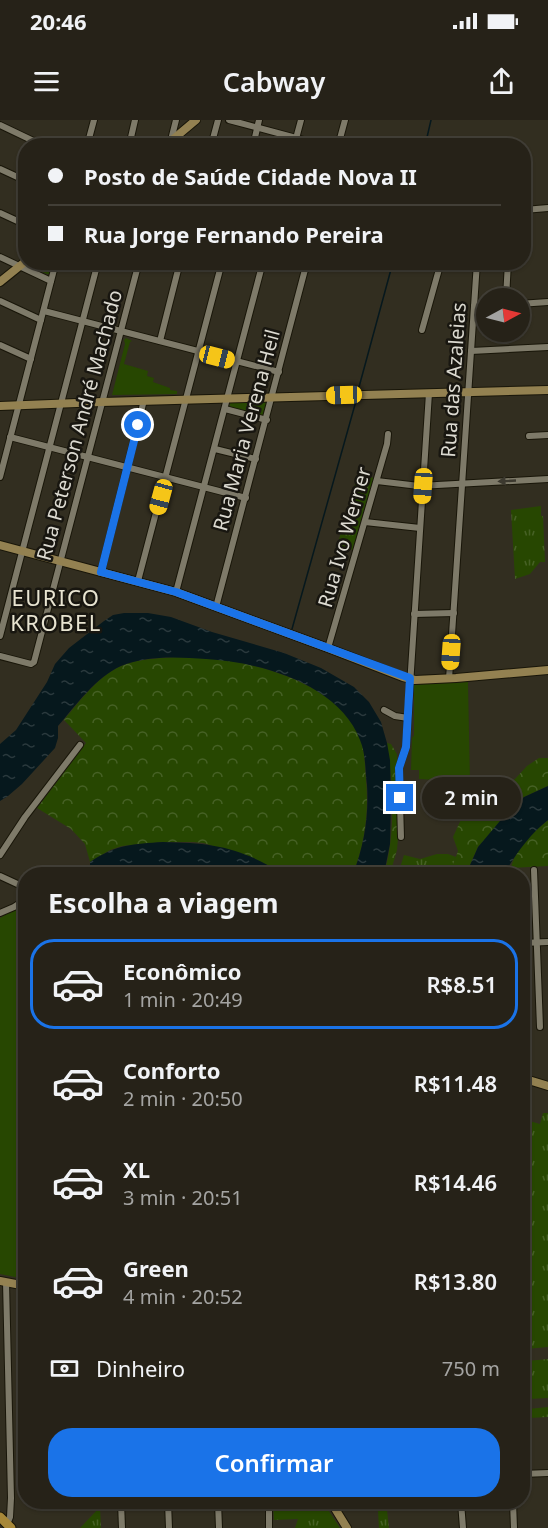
<!DOCTYPE html>
<html lang="pt">
<head>
<meta charset="utf-8">
<style>
	body { margin:0; font-family:"Noto Sans",sans-serif; background:#2e2a21; color:#f1f3f6; height:100vh; display:flex; flex-direction:column; font-size:22px; white-space:nowrap }
	* { box-sizing:border-box; margin:0 }
	p { font-size:20px; color:#a4a4a2 }
	.icon { flex:none; width:33px; height:33px; fill:none; stroke:currentColor; stroke-width:2; stroke-linecap:round; stroke-linejoin:round }
	.map { position:relative; flex:1; overflow:hidden }
	.details { position:absolute; left:18px; top:747px; width:512px; height:642px; display:flex; flex-direction:column; background:#262218; border-radius:24px; box-shadow:0 2px 4px #0004,0 0 0 2px #423f37 }
	.details>* { flex:none }
	.guide { position:absolute; left:18px; top:18px; width:513px; height:132px; border-radius:24px; box-shadow:0 2px 4px #0004,0 0 0 2px #423f37; display:grid; align-content:center; height:132px; padding:0 30px; background:#262218 }
	.needle { width:39px; rotate:83deg }
	.tools { position:absolute; left:476px; top:168px; display:grid; gap:12px }
	.tools a { display:grid; place-items:center; width:54px; height:54px; border-radius:50%; background:#262218; box-shadow:0 2px 4px #0004,0 0 0 2px #423f37; font-size:30px }
	.end { position:absolute; width:27px; height:27px; margin:-14px; border:8px solid #1a73e8; background:#fff; box-shadow:0 0 0 3px #fff }
	.from { border-radius:50% }
	.bubble { position:absolute; height:42px; border-radius:21px; background:#262218; box-shadow:0 2px 4px #0004,0 0 0 2px #423f37; font-size:20px; font-weight:600; line-height:42px; text-align:center }
	.car { position:absolute; width:18px; height:36px; margin:-18px -9px; border-radius:8px; box-shadow:0 0 4px 2px #0007; background:linear-gradient(#f5c518 24%,#345 0 40%,#f5c518 0 76%,#345 0 86%,#f5c518 0) }
	.guide b { display:flex; align-items:center; gap:21px; height:57px; font-size:22px }
	.guide b+b { border-top:2px solid #423f37 }
	.guide i { width:15px; height:15px; background:#f1f3f6 }
	ul { padding:0; list-style:none }
	li { display:flex; align-items:center; gap:18px; height:90px; margin:0 12px 9px; padding:0 18px; border:3px solid transparent; border-radius:24px }
	li div { flex:1 }
	li b { display:block; font-size:22px }
	li em { font-style:normal; font-weight:600 }
	li.active { border-color:#1a73e8 }
	li>.icon { width:54px; height:54px; stroke-width:1.5 }
	h2 { padding:0 30px; font-size:27px; line-height:72px }
	.pay { display:flex; align-items:center; gap:15px; height:66px; padding:0 30px; font-size:22px }
	.pay p { margin-inline-start:auto }
	.button { display:flex; gap:12px; margin-top:auto; padding:12px 30px }
	.button a { flex:1; height:69px; border-radius:24px; background:#1a73e8; color:#fff; font-size:24px; font-weight:600; line-height:69px; text-align:center }
	.status { display:flex; justify-content:space-between; align-items:center; height:42px; padding:0 30px; background:#262218; direction:ltr }
	.status svg { height:16px; fill:currentColor }
	header { display:flex; justify-content:space-between; align-items:center; height:78px; padding:0 30px; background:#262218; font-size:27px; font-weight:600 }
	.map>svg:first-child { display:block }
	.grass { fill:url(#grass-tufts) }
	.forest { fill:url(#forest-crowns) }
	.park { fill:#274701 }
	.water { fill:url(#water-ripples) }
	.lines { fill:none; stroke-linecap:round; stroke-linejoin:round }
	.stream { stroke:#06181d; stroke-width:1.5 }
	.street-casing { stroke:#191609; stroke-width:8 }
	.secondary-casing { stroke:#191609; stroke-width:10 }
	.primary-casing { stroke:#191609; stroke-width:11 }
	.street { stroke:#7e7a69; stroke-width:6 }
	.secondary { stroke:#938151; stroke-width:8 }
	.primary { stroke:#a78839; stroke-width:9 }
	.oneway { fill:#3c392f }
	.route { stroke:#1a73e8; stroke-width:8 }
	.labels { text-anchor:middle; dominant-baseline:central; stroke-width:5; stroke-linejoin:round; paint-order:stroke }
	.street-label { font-size:20px; fill:#dcdad1; stroke:#181610 }
	.quarter-label { font-size:22px; letter-spacing:1.5px; fill:#e8e4d1; stroke:#181610 }
</style>
</head>
<body>
<div class="status"><b>20:46</b><svg viewBox="0 0 49 12"><path d="M0 12V9h3v3zM5 12V6h3v6zM10 12V3h3v9zM15 12V0h3v12zM26 1h20v11H26zM47 4h2v5h-2z"/></svg></div>
<header><svg class="icon" aria-label="menu" viewBox="0 0 24 24"><path d="M4 6h16M4 12h16M4 18h16"/></svg>Cabway<svg class="icon" aria-label="share" viewBox="0 0 24 24"><path d="M12 15V3M7 8l5-5 5 5M5 13v7h14v-7"/></svg></header>
<div class="map">
<svg width="548" height="1408" viewBox="0 0 548 1408">
	<defs>
		<pattern id="grass-tufts" width="24" height="20" patternUnits="userSpaceOnUse" patternTransform="scale(1.5)"><rect width="24" height="20" fill="#274701"/><path d="M3 7l-1-3M5 7V3M7 7l1-3M15 17l-1-3M17 17v-4M19 17l1-3" fill="none" stroke="#466125"/></pattern>
		<pattern id="forest-crowns" width="20" height="18" patternUnits="userSpaceOnUse" patternTransform="scale(1.5)"><rect width="20" height="18" fill="#274701"/><path d="M2 6a3 3 0 1 1 6 0M12 15a3 3 0 1 1 6 0" fill="none" stroke="#466125"/></pattern>
		<pattern id="water-ripples" width="26" height="14" patternUnits="userSpaceOnUse" patternTransform="scale(1.5)"><rect width="26" height="14" fill="#06181d"/><path d="M2 4q2-2 4 0t4 0M15 11q2-2 4 0t4 0" fill="none" stroke="#2a393d"/></pattern>
	</defs>
	<rect width="100%" height="100%" fill="#322e20"/>
	<g class="grass">
		<path d="M267,281L263,296L229,286L231,282Z"/>
		<path d="M358,354L374,358L353,430L337,426Z"/>
		<path d="M541,386V396H543L545,442H540L530,454L515,459L511,390Z"/>
		<path d="M437,734H448L456,737L451,750L435,751V754H398L404,735L420,739Z"/>
		<path d="M543,993H548V1227L526,1229L522,1158V999L540,1004Z"/>
		<path d="M548,1239V1278L528,1279L527,1272L529,1271L527,1241Z"/>
		<path d="M548,1287V1297L529,1298L528,1289Z"/>
		<path d="M273,1382H323L340,1408H295L298,1399L274,1400Z"/>
		<path d="M100,1387L101,1408H80Z"/>
		<path d="M387,1390L389,1408H379L378,1391Z"/>
	</g>
	<g class="forest">
		<path d="M181,537C196,538 212,538 227,540C274,548 347,571 362,623C365,635 365,648 366,660C369,692 365,724 353,754H283L267,745L204,723L193,722H163L122,726L110,730L90,742L85,724L71,709L37,688L86,623L64,600C80,581 98,556 121,546C140,538 161,538 181,537Z"/>
		<path d="M387,623L391,624L397,634L398,718L397,730L390,754H384C396,713 393,665 387,623Z"/>
		<path d="M539,638H548V666L524,677L478,727L466,754H435L434,751L451,750L458,731L453,717L463,695L515,659L527,646Z"/>
		<path d="M548,700V746L511,748C515,728 532,713 548,700Z"/>
	</g>
	<g class="park">
		<path d="M32,143H52L49,154H47L29,146Z"/>
		<path d="M126,218L132,221L130,222L124,244L148,251L147,256L154,258L153,262L170,268V270L177,271V274L112,275L125,224L124,220Z"/>
		<path d="M468,562L470,662L419,659V650H411L412,618L414,615V565L416,564Z"/>
		<path d="M17,788L25,792V1159L0,1154V798Z"/>
	</g>
	<g class="water">
		<path d="M124,493H148L171,497L212,512L284,533L321,548L354,567L369,582L381,602L387,623L390,640L391,681L390,724L384,754H353C364,726 369,696 367,665C365,650 366,634 360,620C339,564 260,542 206,539C179,537 147,535 121,546C96,557 75,586 58,606V618L55,628L22,664L8,676L0,681V624L16,610L47,562L55,544L69,528L104,501L113,495Z"/>
		<path d="M548,666V700C529,715 516,734 504,754H466L478,727L505,695L524,677Z"/>
		<path d="M163,722C213,723 240,727 283,754H206L188,752L167,751L141,754H90V742C117,724 133,724 163,722Z"/>
	</g>
	<g class="lines">
		<g class="stream">
			<path d="M425,26L431,0"/>
			<path d="M359,267L393,142"/>
			<path d="M292,509L356,281"/>
		</g>
		<defs>
			<g id="street">
				<path d="M229,0L326,26"/>
				<path d="M0,5L44,26"/>
				<path d="M171,20L176,0"/>
				<path d="M87,26L94,0"/>
				<path d="M129,26L135,0"/>
				<path d="M211,26L218,0"/>
				<path d="M253,26L259,0"/>
				<path d="M294,26L301,0"/>
				<path d="M338,26L345,0"/>
				<path d="M0,49L26,61"/>
				<path d="M524,90L548,88"/>
				<path d="M0,93L26,105"/>
				<path d="M0,137L51,161"/>
				<path d="M282,142L306,149"/>
				<path d="M506,178L508,142"/>
				<path d="M0,181L41,200"/>
				<path d="M519,184L548,182"/>
				<path d="M474,186L486,185"/>
				<path d="M44,191L279,252"/>
				<path d="M422,210L441,142"/>
				<path d="M160,221L180,142"/>
				<path d="M0,225L31,239"/>
				<path d="M471,231L548,227"/>
				<path d="M225,289L267,300"/>
				<path d="M529,316L548,315"/>
				<path d="M10,317L246,378"/>
				<path d="M215,329L256,339"/>
				<path d="M0,357L56,142"/>
				<path d="M377,361L419,366L548,359"/>
				<path d="M365,402L420,408"/>
				<path d="M101,452L144,280"/>
				<path d="M138,461L222,142"/>
				<path d="M176,472L263,142"/>
				<path d="M216,487L307,142"/>
				<path d="M414,494L454,493"/>
				<path d="M0,516L98,142"/>
				<path d="M328,528L387,324L388,314"/>
				<path d="M0,536L31,544L34,542L139,142"/>
				<path d="M449,559L477,142"/>
				<path d="M384,590L395,596L408,598"/>
				<path d="M401,717L399,648L406,627L429,273"/>
				<path d="M0,735L25,697L80,625"/>
				<path d="M534,750L540,907"/>
				<path d="M0,756L26,768"/>
				<path d="M0,793L14,787L26,779"/>
				<path d="M522,823L548,822"/>
				<path d="M6,1162L11,1378L10,1397L7,1404"/>
				<path d="M522,1354L548,1353"/>
				<path d="M121,1382L122,1408"/>
				<path d="M168,1382L169,1408"/>
				<path d="M218,1382L219,1408"/>
				<path d="M269,1382V1408"/>
				<path d="M461,1382L463,1408"/>
				<path d="M513,1382L514,1408"/>
			</g>
			<g id="secondary">
				<path d="M165,26L196,0"/>
				<path d="M0,162L26,141"/>
				<path d="M0,286L102,282L548,270"/>
				<path d="M0,425L176,472L328,528L403,557L415,560L456,558L548,550"/>
				<path d="M522,958L548,966"/>
				<path d="M0,1161L26,1166"/>
				<path d="M331,1382L347,1408"/>
			</g>
			<path id="primary" d="M0,1397L11,1408"/>
		</defs>
		<use href="#street" class="street-casing"/>
		<use href="#secondary" class="secondary-casing"/>
		<use href="#primary" class="primary-casing"/>
		<use href="#street" class="street"/>
		<use href="#secondary" class="secondary"/>
		<use href="#primary" class="primary"/>
	</g>
	<defs><path id="oneway-solid" d="M-6-.8H1V-3.2L6.5 0L1 3.2V.8H-6Z" transform="scale(1.5)"/></defs>
	<use class="oneway" href="#oneway-solid" transform="translate(507 361) rotate(177)"/>
	<g class="lines">
		<path class="route" d="M138,305L101,452L176,472L410,558L406,627L399,648L400,678"/>
	</g>
	<g class="labels">
		<g class="street-label">
			<text transform="translate(453 260) rotate(-86)">Rua das Azaleias</text>
			<text transform="translate(79 305) rotate(-75)">Rua Peterson André Machado</text>
			<text transform="translate(246 310) rotate(-75)">Rua Maria Verena Heil</text>
			<text transform="translate(344 417) rotate(-74)">Rua Ivo Werner</text>
		</g>
		<g class="quarter-label">
			<text x="56" y="477">EURICO<tspan x="56" dy="25">KROBEL</tspan></text>
		</g>
	</g>
</svg>
<div class="tools">
<a><svg class="needle" viewBox="-14 -14 28 28"><path d="M0-13l5 13h-10z" fill="#e53935"/><path d="M0 13l5-13h-10z" fill="#a4a4a2"/></svg></a>
</div>
<i class="end from" style="left:138px;top:305px"></i>
<i class="end" style="left:400px;top:678px"></i>
<div class="bubble" style="left:422px;top:657px;width:99px">2 min</div>
<i class="car" style="left:217px;top:237px;rotate:104deg"></i>
<i class="car" style="left:344px;top:275px;rotate:268deg"></i>
<i class="car" style="left:423px;top:366px;rotate:184deg"></i>
<i class="car" style="left:161px;top:377px;rotate:195deg"></i>
<i class="car" style="left:451px;top:532px;rotate:184deg"></i>
<div class="guide">
<b><i class="from"></i>Posto de Saúde Cidade Nova II</b>
<b><i></i>Rua Jorge Fernando Pereira</b>
</div>
<section class="details">
<h2>Escolha a viagem</h2>
<ul>
<li class="active"><svg class="icon" aria-label="car" viewBox="0 0 24 24"><path d="M5 17H2v-5l4-1 3-4h7l3 4 3 1v5h-3M9 17h6M6 11h13"/><circle cx="7" cy="17" r="2"/><circle cx="17" cy="17" r="2"/></svg><div><b>Econômico</b><p>1 min · 20:49</p></div><em>R$8.51</em></li>
<li><svg class="icon" aria-label="car" viewBox="0 0 24 24"><path d="M5 17H2v-5l4-1 3-4h7l3 4 3 1v5h-3M9 17h6M6 11h13"/><circle cx="7" cy="17" r="2"/><circle cx="17" cy="17" r="2"/></svg><div><b>Conforto</b><p>2 min · 20:50</p></div><em>R$11.48</em></li>
<li><svg class="icon" aria-label="car" viewBox="0 0 24 24"><path d="M5 17H2v-5l4-1 3-4h7l3 4 3 1v5h-3M9 17h6M6 11h13"/><circle cx="7" cy="17" r="2"/><circle cx="17" cy="17" r="2"/></svg><div><b>XL</b><p>3 min · 20:51</p></div><em>R$14.46</em></li>
<li><svg class="icon" aria-label="car" viewBox="0 0 24 24"><path d="M5 17H2v-5l4-1 3-4h7l3 4 3 1v5h-3M9 17h6M6 11h13"/><circle cx="7" cy="17" r="2"/><circle cx="17" cy="17" r="2"/></svg><div><b>Green</b><p>4 min · 20:52</p></div><em>R$13.80</em></li>
</ul>
<div class="pay"><svg class="icon" aria-label="cash" viewBox="0 0 24 24"><path d="M3 7h18v10H3z"/><circle cx="12" cy="12" r="2"/></svg>Dinheiro<p>750 m</p></div>
<div class="button"><a>Confirmar</a></div>
</section>
</div>
</body>
</html>
